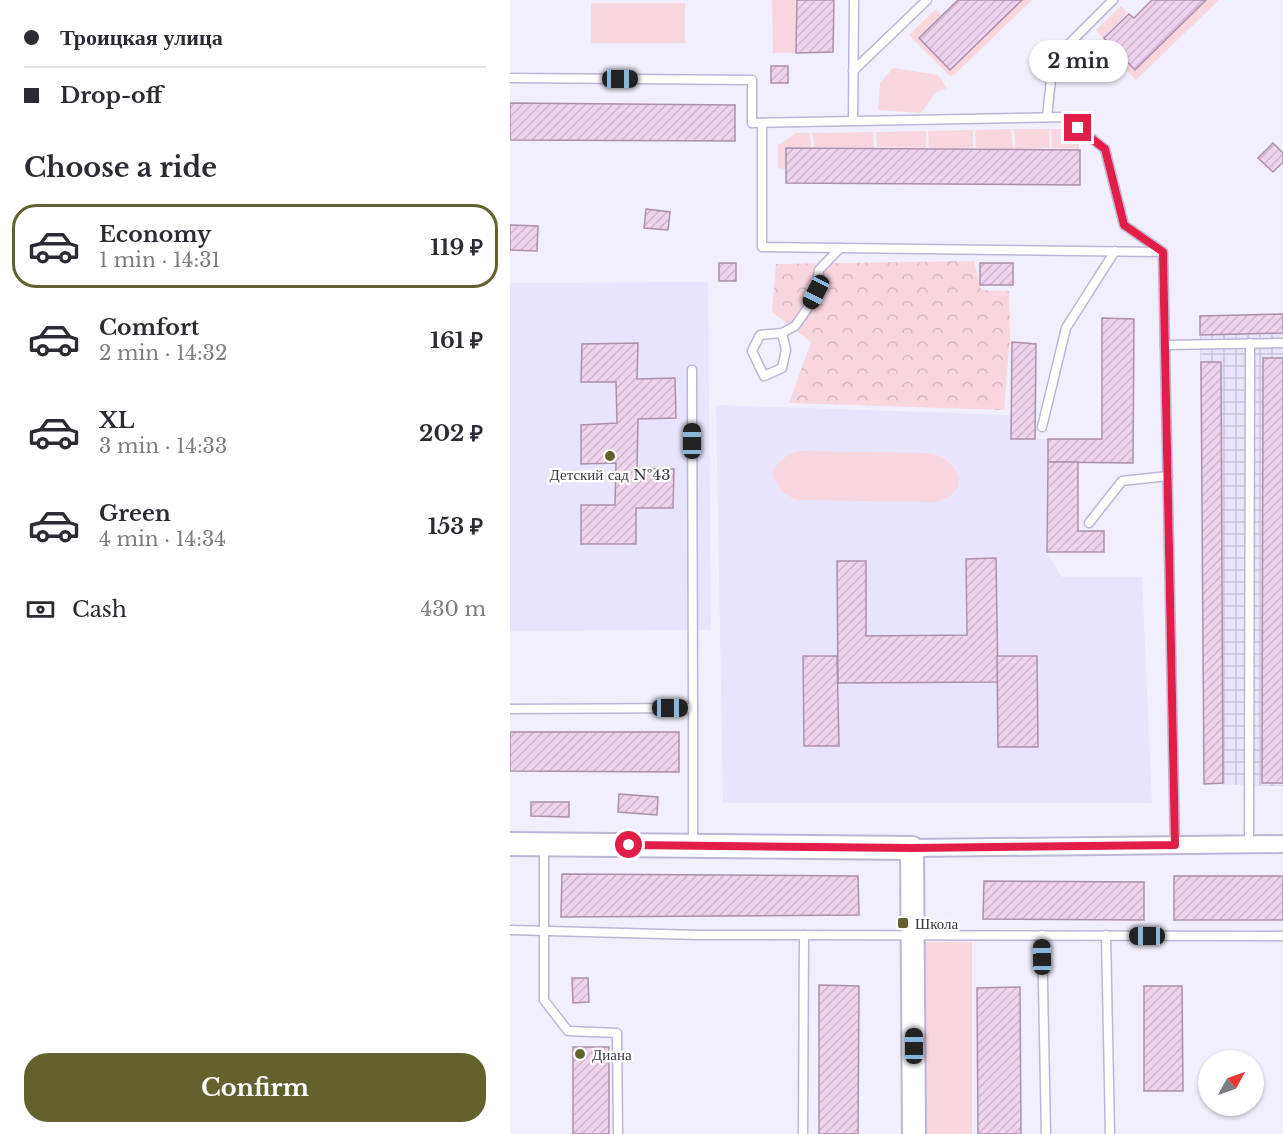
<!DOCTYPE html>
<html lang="en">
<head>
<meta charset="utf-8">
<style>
	body { margin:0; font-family:"Libre Baskerville",serif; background:#f2f2f3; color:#2b2b33; height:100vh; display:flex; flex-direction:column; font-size:22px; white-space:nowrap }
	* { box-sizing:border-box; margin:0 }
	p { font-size:20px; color:#7c7c81 }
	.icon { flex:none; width:33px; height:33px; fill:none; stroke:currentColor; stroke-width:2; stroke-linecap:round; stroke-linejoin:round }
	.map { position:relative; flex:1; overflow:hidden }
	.details { display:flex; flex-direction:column; background:#fff; width:510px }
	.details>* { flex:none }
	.hud { display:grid; align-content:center; height:132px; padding:0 24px; background:#fff }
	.needle { width:39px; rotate:50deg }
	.fabs { position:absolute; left:688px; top:1050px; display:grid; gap:12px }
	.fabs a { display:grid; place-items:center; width:66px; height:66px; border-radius:50%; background:#fff; box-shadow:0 2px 4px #0004; font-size:30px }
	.end { position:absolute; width:27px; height:27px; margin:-14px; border:8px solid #e11d48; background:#fff; box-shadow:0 0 0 3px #fff }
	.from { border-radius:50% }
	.bubble { position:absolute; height:42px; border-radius:21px; background:#fff; box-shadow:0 2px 4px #0004; font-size:20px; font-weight:800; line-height:42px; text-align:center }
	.car { position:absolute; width:18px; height:36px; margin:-18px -9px; border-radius:8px; box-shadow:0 0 4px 2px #0007; background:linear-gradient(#222 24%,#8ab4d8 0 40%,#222 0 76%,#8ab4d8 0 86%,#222 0) }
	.hud b { display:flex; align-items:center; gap:21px; height:57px; font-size:22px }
	.hud b+b { border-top:2px solid #e1e1e2 }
	.hud i { width:15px; height:15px; background:#2b2b33 }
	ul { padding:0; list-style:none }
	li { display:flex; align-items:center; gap:18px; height:84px; margin:0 12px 9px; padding:0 12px; border:3px solid transparent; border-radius:24px }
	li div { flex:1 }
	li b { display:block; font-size:22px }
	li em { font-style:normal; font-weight:800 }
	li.active { border-color:#63622f }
	li>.icon { width:54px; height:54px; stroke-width:1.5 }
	h2 { padding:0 24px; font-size:27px; line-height:72px }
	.pay { display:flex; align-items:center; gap:15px; height:66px; padding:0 24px; font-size:22px }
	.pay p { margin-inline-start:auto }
	.button { display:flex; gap:12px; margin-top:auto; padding:12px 24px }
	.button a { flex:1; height:69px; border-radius:24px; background:#63622f; color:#fff; font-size:24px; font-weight:800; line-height:69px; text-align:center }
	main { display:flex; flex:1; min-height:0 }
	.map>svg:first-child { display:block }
	.built { fill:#e8e4fd }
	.industrial { fill:url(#industrial-grid) }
	.green { fill:#f8d6dd }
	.forest { fill:url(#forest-crowns) }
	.building { fill:url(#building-hatch); stroke:#ac90aa; stroke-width:1.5 }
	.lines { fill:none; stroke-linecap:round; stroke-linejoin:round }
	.lane-casing { stroke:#bcb5d7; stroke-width:11 }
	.street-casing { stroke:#bcb5d7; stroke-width:20 }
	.secondary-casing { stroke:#bcb5d7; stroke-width:26 }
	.lane { stroke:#fff; stroke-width:8 }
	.street { stroke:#fff; stroke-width:16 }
	.secondary { stroke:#fff; stroke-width:22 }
	.route { stroke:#e11d48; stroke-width:8 }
	.poi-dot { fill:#63622f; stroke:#fff; stroke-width:2 }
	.labels { text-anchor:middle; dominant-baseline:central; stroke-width:4.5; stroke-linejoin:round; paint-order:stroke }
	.poi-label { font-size:15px; fill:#383543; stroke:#fff; text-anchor:start }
</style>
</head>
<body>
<main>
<section class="details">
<div class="hud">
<b><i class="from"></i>Троицкая улица</b>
<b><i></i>Drop-off</b>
</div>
<h2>Choose a ride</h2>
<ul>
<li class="active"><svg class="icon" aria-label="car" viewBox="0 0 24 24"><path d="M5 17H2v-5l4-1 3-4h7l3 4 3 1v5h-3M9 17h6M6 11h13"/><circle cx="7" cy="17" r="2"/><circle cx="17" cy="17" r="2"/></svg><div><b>Economy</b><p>1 min · 14:31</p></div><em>119 ₽</em></li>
<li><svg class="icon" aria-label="car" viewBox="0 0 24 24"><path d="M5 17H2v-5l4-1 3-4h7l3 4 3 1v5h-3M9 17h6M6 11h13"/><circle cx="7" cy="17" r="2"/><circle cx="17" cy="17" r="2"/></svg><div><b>Comfort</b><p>2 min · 14:32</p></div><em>161 ₽</em></li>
<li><svg class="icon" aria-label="car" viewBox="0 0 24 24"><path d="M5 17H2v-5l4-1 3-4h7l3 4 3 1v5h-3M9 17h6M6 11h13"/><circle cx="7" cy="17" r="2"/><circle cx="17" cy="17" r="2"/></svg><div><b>XL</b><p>3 min · 14:33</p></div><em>202 ₽</em></li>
<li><svg class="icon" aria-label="car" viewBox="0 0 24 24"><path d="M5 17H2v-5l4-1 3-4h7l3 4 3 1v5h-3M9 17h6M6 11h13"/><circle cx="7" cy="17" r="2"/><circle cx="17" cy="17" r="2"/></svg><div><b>Green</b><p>4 min · 14:34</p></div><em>153 ₽</em></li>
</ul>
<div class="pay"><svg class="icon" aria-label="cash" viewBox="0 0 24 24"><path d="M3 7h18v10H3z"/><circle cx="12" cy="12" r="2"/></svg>Cash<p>430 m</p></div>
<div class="button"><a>Confirm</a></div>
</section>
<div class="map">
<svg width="773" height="1134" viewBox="0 0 773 1134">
	<defs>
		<pattern id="industrial-grid" width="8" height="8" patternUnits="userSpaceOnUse" patternTransform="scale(1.5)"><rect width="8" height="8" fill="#e8e4fd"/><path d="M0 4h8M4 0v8" fill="none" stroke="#c8c4da"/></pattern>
		<pattern id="forest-crowns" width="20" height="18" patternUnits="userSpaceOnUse" patternTransform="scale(1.5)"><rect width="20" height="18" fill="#f8d6dd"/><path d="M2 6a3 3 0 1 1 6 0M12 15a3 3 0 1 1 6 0" fill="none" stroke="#d5b8bf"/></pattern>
		<pattern id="building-hatch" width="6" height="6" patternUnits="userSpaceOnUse" patternTransform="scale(1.5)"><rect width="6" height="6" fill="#efd2ed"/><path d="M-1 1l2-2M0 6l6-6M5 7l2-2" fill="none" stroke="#ceb5cc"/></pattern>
	</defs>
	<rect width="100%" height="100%" fill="#f1effd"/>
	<g class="built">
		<path d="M198,282L201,630L0,631V283Z"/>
		<path d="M206,405L501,415V439H538L537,553L552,577H632L642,803H213Z"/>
	</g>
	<path class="industrial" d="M773,314V786L694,784L690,316Z"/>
	<g class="green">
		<path d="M262,0H287L286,53H263Z"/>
		<path d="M512,0H522L445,74L440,76L399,35L426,9L432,16L440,69Z"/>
		<path d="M696,0H709L626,80L590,42L594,38L625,69Z"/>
		<rect x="81" y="3" width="94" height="40"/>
		<path d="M611,6L618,13L593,38L586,30Z"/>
		<path d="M383,68L428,75L437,88L425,93L411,113L368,110L370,83Z"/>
		<path d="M501,129L503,149L466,148L465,130Z"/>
		<path d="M504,129H539L540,148L505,149Z"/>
		<path d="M541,129H554L569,141V149L542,148Z"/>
		<path d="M463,130V148H419L418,131Z"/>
		<path d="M416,131V148L367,147L366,132Z"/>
		<path d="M363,132L364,148L304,147L303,133Z"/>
		<path d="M286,133H300L301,147H275V169L268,168V145Z"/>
		<path d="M290,451L420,453C453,461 462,495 424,502L287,500C274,495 266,486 262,473C268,461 277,454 290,451Z"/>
		<rect x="409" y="942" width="53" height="192"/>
	</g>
	<path class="forest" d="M464,261L471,290L499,291L500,337L494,410L279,403L301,342L262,312L266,264Z"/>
	<g class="building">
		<path d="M287,0H324L323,52L286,53Z"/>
		<path d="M448,0H512L440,70L409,38Z"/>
		<path d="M642,0H696L625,70L594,38L619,14L624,18Z"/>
		<rect x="261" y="66" width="17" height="17"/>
		<path d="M0,103L225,105V141L0,140Z"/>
		<path d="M763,143L773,153V162L763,172L748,158Z"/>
		<path d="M276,148L570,150V185L276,183Z"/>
		<path d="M136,209L160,212L158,230L134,228Z"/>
		<path d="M0,225L28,226L27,251L0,250Z"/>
		<rect x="209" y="263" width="17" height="18"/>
		<rect x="470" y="263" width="33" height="22"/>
		<path d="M773,314V333L690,335V316Z"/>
		<path d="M592,318L624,319L623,463L538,462V439H592Z"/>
		<path d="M502,342L526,344L525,439H501Z"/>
		<path d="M128,343L127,379L165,378L166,418L128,419L127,468L164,469L163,508H126V544H71V505H105L106,463L71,464V425L107,423L106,382H71L72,344Z"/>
		<path d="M753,358H773V783H752Z"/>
		<path d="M691,362H711L713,783L694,784Z"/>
		<path d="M538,462H568V531H594V552H537Z"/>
		<path d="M486,558L488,682L328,683L327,561H356V636L457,635L456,559Z"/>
		<path d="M293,656H327L329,746H294Z"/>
		<path d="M487,656H527L528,747H488Z"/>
		<path d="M0,732H169V772L0,771Z"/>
		<path d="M109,794L148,797L147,815L108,812Z"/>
		<path d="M21,802H59V817L21,816Z"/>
		<path d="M52,874L348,876L349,915L51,917Z"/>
		<rect x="664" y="876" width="109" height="44"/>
		<path d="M474,881L634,882V920L473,919Z"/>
		<path d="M62,978H78L79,1002L63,1003Z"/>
		<path d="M309,985L349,986L348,1134H309Z"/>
		<path d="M634,986H672L673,1091H634Z"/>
		<path d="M510,987L511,1134H468L467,988Z"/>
		<rect x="63" y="1047" width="36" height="87"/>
	</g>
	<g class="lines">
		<defs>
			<g id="lane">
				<path d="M343,71L417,0"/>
				<path d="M0,78L242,80V123L554,117L595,149L614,225L653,252L665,845"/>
				<path d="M537,117L543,60L603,0"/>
				<path d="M343,121L344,0"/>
				<path d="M252,123V247L652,252"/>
				<path d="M272,333L250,335L242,351L254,376L272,368L276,350L272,333L285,326L297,309L306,292L309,270L330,248"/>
				<path d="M655,345L773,343"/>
				<path d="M182,370L183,708"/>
				<path d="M532,427L556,328L605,251"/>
				<path d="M579,523L612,481L658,476"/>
				<path d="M0,709L183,708V846"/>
				<path d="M34,844V1000L58,1031L107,1033L108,1134"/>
				<path d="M739,845L740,343"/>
				<path d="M0,930L189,935L773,936"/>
				<path d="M532,935L536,1134"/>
				<path d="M596,935L600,1134"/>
				<path d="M293,1134L294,935"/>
			</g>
			<path id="street" d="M402,848L773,844"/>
			<path id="secondary" d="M0,844L402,848L404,1134"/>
		</defs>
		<use href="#lane" class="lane-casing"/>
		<use href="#street" class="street-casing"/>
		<use href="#secondary" class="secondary-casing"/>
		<use href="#lane" class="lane"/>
		<use href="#street" class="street"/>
		<use href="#secondary" class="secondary"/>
	</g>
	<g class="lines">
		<path class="route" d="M119,845L402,848L665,845L653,252L614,225L595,149L568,128"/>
	</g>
	<g class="poi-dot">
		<circle cx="100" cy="456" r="6"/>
		<rect x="387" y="917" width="12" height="12" rx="3"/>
		<circle cx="70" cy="1054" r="6"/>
	</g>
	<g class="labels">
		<g class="poi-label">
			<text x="100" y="474" text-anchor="middle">Детский сад №43</text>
			<text x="405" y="923">Школа</text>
			<text x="82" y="1054">Диана</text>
		</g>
	</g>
</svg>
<div class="fabs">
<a><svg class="needle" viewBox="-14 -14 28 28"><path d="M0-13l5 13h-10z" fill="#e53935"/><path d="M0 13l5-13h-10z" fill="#7c7c81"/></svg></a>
</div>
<i class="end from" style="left:119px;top:845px"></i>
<i class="end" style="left:568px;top:128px"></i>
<div class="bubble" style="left:519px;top:40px;width:99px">2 min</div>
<i class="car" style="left:110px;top:79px;rotate:90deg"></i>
<i class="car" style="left:306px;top:292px;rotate:207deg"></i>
<i class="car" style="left:182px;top:441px;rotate:0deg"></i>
<i class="car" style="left:160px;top:708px;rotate:90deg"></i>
<i class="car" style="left:637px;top:936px;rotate:270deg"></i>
<i class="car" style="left:532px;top:957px;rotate:359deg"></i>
<i class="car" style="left:404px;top:1046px;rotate:0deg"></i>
</div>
</main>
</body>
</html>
